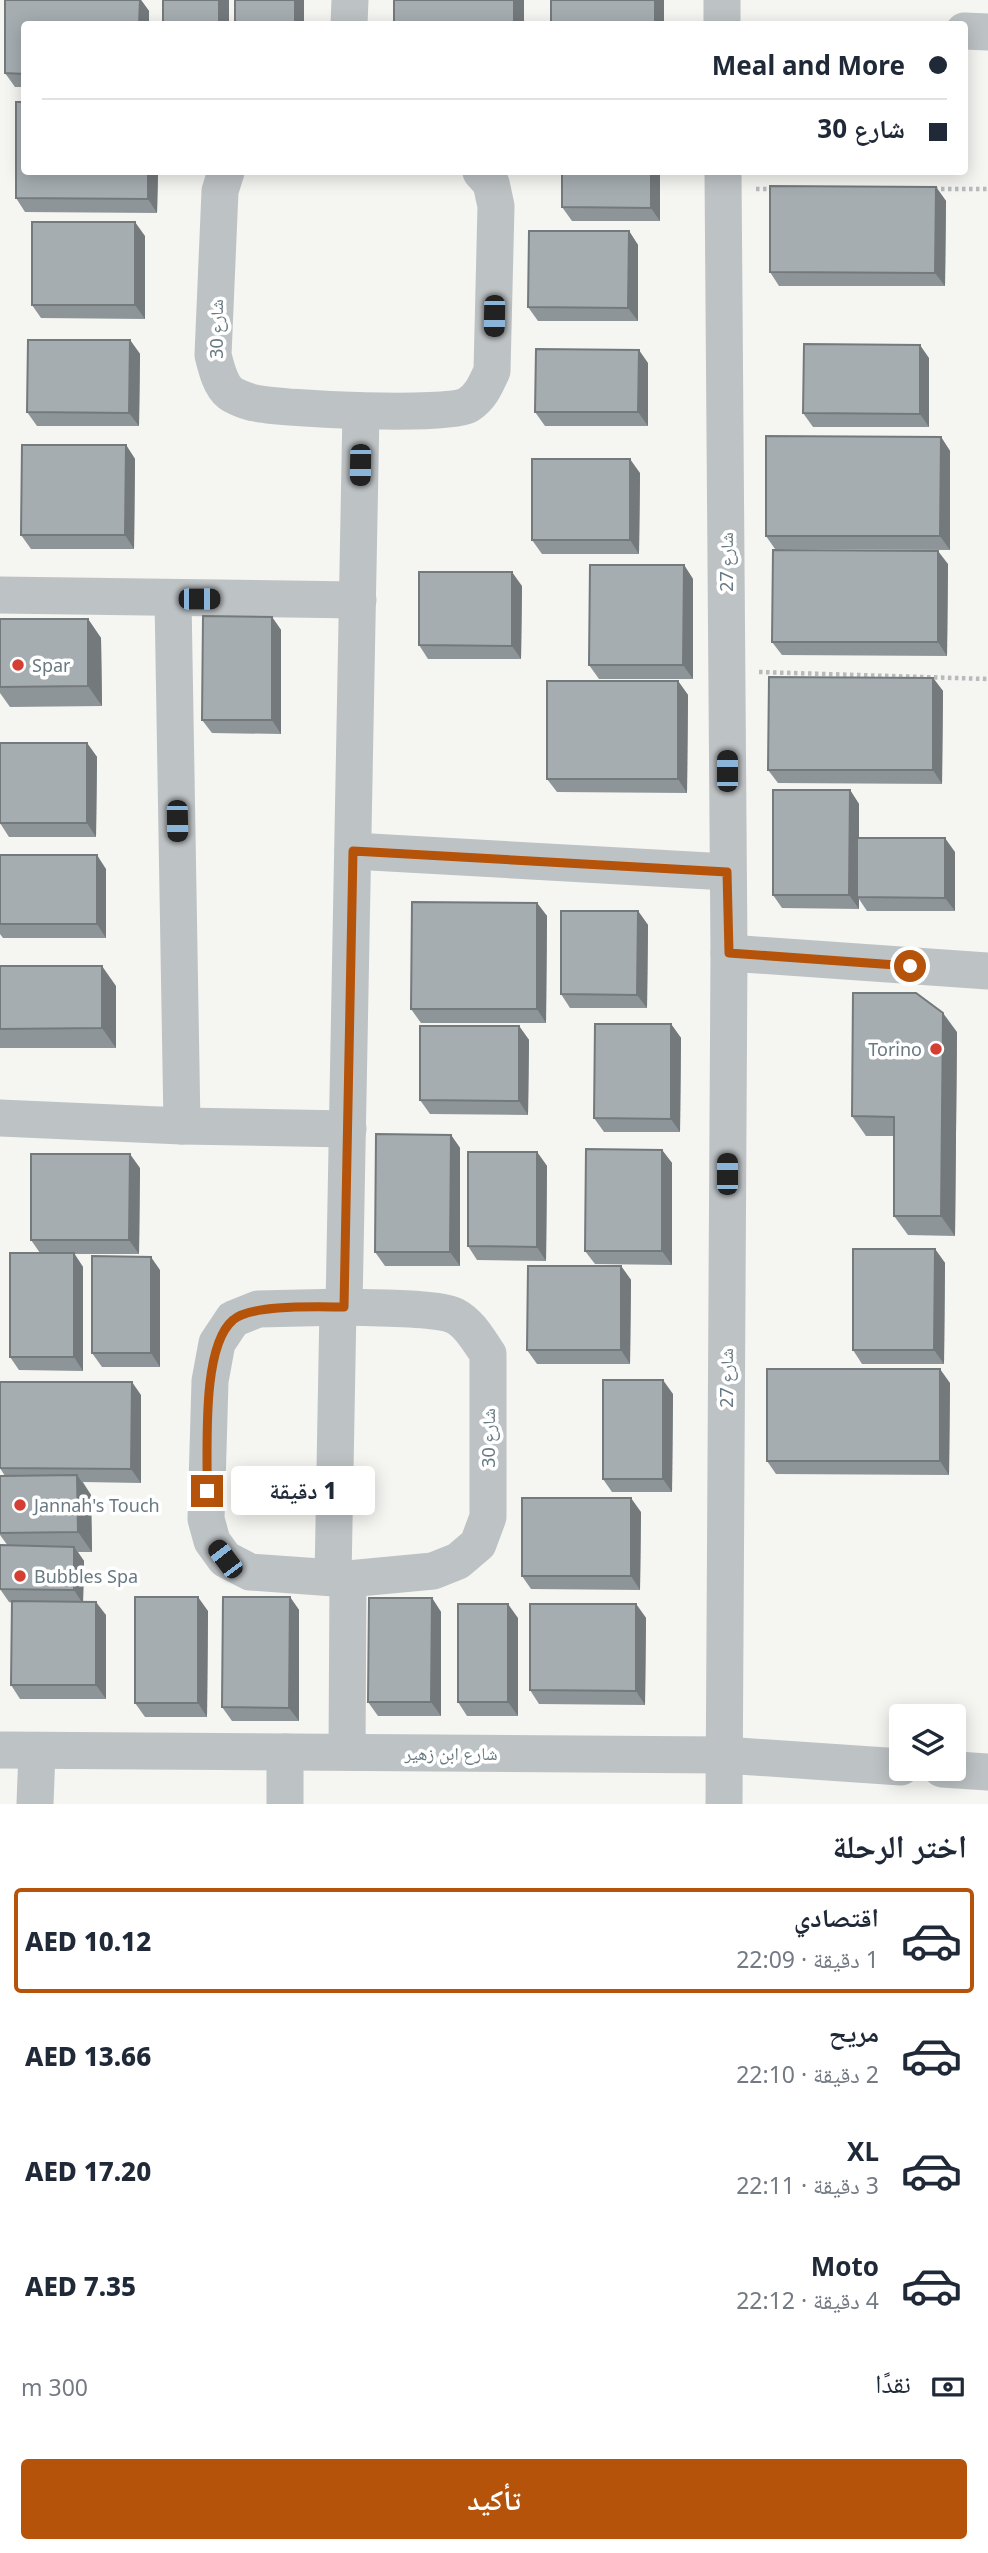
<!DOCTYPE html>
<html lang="ar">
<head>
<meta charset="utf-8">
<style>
	body { margin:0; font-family:"Noto Sans","Noto Naskh Arabic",sans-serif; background:#f6f6f7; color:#1f2937; direction:rtl; height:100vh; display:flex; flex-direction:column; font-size:26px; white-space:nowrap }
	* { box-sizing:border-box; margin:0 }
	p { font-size:23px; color:#747a83 }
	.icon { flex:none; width:38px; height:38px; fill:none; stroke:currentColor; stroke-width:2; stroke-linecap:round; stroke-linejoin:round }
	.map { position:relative; height:1804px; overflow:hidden; direction:ltr }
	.sheet { display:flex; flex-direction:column; background:#fff; flex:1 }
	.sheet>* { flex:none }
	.top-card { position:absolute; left:21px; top:21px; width:947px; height:154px; border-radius:7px; box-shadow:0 4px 18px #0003; direction:rtl; display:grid; align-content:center; height:154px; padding:0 21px; background:#fff }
	.controls { position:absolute; left:889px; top:1704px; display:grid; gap:14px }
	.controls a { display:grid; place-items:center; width:77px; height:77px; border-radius:7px; background:#fff; box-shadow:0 4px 18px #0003; font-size:35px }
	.end { position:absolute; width:32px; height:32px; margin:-16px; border:9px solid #b45309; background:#fff; box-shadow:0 0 0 4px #fff }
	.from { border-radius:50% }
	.bubble { position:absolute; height:49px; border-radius:7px; background:#fff; box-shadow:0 4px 18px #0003; font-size:23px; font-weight:800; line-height:49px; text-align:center; direction:rtl }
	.car { position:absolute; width:21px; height:42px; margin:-21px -10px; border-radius:9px; box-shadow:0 0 5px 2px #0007; background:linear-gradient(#222 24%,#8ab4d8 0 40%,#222 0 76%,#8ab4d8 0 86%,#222 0) }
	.top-card b { display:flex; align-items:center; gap:24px; height:66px; font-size:26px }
	.top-card b+b { border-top:2px solid #e0e1e3 }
	.top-card i { width:18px; height:18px; background:#1f2937 }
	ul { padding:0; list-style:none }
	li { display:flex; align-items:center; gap:21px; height:105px; margin:0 14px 10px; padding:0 7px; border:4px solid transparent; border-radius:7px }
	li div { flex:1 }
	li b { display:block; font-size:26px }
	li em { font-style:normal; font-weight:800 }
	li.selected { border-color:#b45309 }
	li>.icon { width:63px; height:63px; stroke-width:1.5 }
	h2 { padding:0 21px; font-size:32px; line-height:84px }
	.pay { display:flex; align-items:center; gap:18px; height:77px; padding:0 21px; font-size:26px }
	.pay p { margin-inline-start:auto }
	.primary-button { display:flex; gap:14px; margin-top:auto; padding:14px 21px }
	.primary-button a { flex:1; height:80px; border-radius:7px; background:#b45309; color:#fff; font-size:28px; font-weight:800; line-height:80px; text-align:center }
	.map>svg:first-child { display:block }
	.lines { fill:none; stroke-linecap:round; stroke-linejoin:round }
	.path { stroke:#b7bbbc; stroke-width:4.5; stroke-dasharray:3.5 3.5; stroke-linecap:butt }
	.minor { stroke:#bdc2c4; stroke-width:37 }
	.wall { fill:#8e9598 }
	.shaded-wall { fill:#74797c }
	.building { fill:#a5adb1; stroke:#74797c; stroke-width:2 }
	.route { stroke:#b45309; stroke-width:9 }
	.poi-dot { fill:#d53f33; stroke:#fff; stroke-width:2.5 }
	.labels { text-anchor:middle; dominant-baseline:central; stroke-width:7; stroke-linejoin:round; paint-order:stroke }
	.street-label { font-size:18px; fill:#677981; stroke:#fff }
	.poi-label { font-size:18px; fill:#677981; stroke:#fff; text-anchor:start }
</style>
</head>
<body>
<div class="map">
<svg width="988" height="1804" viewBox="0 0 988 1804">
	<rect width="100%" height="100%" fill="#f5f5f2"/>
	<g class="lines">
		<g class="path">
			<path d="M756,189H775"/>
			<path d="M934,189H988"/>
			<path d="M759,672L988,679"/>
		</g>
		<g class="minor">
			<path d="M722,0V24"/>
			<path d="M349,24L350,0"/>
			<path d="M964,31L988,32"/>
			<path d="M226,172L220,191L213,355C216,367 220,385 230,393C235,397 249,402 255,403C284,409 446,417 468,405C481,397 486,384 492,371L496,206L491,183L481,172"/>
			<path d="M723,172L729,953L724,1804"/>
			<path d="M0,595L358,600"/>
			<path d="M173,599L182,1126"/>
			<path d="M353,851L727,872"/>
			<path d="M729,953L988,971"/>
			<path d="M0,1118L182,1126L348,1129"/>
			<path d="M344,1307C367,1308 437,1307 455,1316C470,1324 479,1341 488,1354V1517L478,1544L458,1561L433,1571L348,1579L250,1572L225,1559L212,1541L206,1519L210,1381L217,1343L233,1319L258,1309Z"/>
			<path d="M344,1307L361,411"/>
			<path d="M333,1578L338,1307"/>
			<path d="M0,1750L724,1755L901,1767"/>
			<path d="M347,1752L348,1579"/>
			<path d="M942,1769L988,1772"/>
			<path d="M35,1804L37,1751"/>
			<path d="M285,1804V1752"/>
		</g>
	</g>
	<g class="wall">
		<path d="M5,0H141L149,11V24H24V87H15L5,73Z"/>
		<path d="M24,172H158L157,213L25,212L16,198Z"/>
		<path d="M562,172H660V221H572L562,207Z"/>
		<path d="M936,187L946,201L945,286H779L770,272Z"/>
		<path d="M629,231L638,245V321H538L528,307Z"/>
		<path d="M145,236V319L41,318L32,305Z"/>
		<path d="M130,340L140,354L139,426H37L27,412Z"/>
		<path d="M929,358V427H813L803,413Z"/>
		<path d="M648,363V426H545L535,412Z"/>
		<path d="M941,437L950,451V550L775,549L766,536Z"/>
		<path d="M126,445L135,459L134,549H31L21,535Z"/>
		<path d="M640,473L639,554H542L532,540Z"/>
		<path d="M948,564L947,656L782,655L772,642Z"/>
		<path d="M684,565L693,579V679H599L589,665Z"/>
		<path d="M522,586L521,659H428L419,645Z"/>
		<path d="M272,617L281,630V734L212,733L202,720Z"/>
		<path d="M88,619L101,638L102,706L10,707L0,693V687Z"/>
		<path d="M933,678L943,691L942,784L778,783L768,770Z"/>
		<path d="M678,681L688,695L687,793L557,792L547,779Z"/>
		<path d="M87,743L97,757L96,837H9L0,823Z"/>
		<path d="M850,790L859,804V838L955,852V911H867L859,899V909L782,908L773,895Z"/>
		<path d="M0,855L106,869V938H3L0,934Z"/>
		<path d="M537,903L547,916L546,1023H421L411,1009Z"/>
		<path d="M638,911L648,925L647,1008H570L561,994Z"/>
		<path d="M0,966L116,986V1048H0Z"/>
		<path d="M671,1024L681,1038L680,1132H604L594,1118Z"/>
		<path d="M519,1026L529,1040L528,1115L430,1114L420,1100Z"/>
		<path d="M957,1032L955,1236L908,1235L894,1216V1136H866L852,1116Z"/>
		<path d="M451,1135L460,1148V1266H385L375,1252Z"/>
		<path d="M662,1150L672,1163V1265L595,1264L585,1251Z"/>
		<path d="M537,1152L547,1166L546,1261L477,1260L468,1246Z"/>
		<path d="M140,1168L139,1254H74L83,1267V1371L19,1370L10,1357L40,1253L31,1240Z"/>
		<path d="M935,1249L945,1263L944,1364H862L853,1350Z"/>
		<path d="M621,1266L631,1280L630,1364H537L527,1350Z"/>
		<path d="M160,1270V1367H102L92,1353Z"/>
		<path d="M950,1383L949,1475L776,1474L767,1461Z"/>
		<path d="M673,1394L672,1492H612L603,1479Z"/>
		<path d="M141,1395V1483L83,1482L91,1495L92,1552H78L84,1561L83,1602L106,1615V1699H20L11,1685L12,1603L9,1602L0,1589L8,1546L0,1535V1476H5L0,1468Z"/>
		<path d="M641,1512L640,1590L531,1589L522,1576Z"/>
		<path d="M290,1597L299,1610V1721H232L222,1707Z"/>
		<path d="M432,1598L441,1612V1716H378L368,1702Z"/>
		<path d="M636,1604L646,1618L645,1705L539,1704L530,1690Z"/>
		<path d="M208,1611L207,1717H145L135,1703Z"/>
		<path d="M518,1618V1716H467L458,1702Z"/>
	</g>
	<g class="shaded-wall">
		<path d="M140,0H141L149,11V24H139Z"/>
		<rect x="219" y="0" width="10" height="24"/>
		<rect x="295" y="0" width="9" height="24"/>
		<rect x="514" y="0" width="10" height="24"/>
		<rect x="655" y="0" width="9" height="24"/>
		<path d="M148,172H158L157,213L148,199Z"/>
		<path d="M651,172H660V221L651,208Z"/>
		<path d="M936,187L946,201L945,286L935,273Z"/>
		<path d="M135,222L145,236V319L135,305Z"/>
		<path d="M629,231L638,245V321L628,308Z"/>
		<path d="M130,340L140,354L139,426L129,413Z"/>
		<path d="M920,345L929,358V427L920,414Z"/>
		<path d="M639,350L648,363V426L638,412Z"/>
		<path d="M941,437L950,451V550L940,536Z"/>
		<path d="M126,445L135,459L134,549L125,535Z"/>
		<path d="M630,459L640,473L639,554L630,540Z"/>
		<path d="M938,551L948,564L947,656L938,642Z"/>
		<path d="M684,565L693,579V679L683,665Z"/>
		<path d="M512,572L522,586L521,659L512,646Z"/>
		<path d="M272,617L281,630V734L272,720Z"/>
		<path d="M88,619L101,638L102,706L88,686Z"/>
		<path d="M933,678L943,691L942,784L933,770Z"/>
		<path d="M678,681L688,695L687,793L678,779Z"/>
		<path d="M87,743L97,757L96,837L87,823Z"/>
		<path d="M850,790L859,804V897H857L859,899V909L849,895Z"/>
		<path d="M945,838L955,852V911L945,898Z"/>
		<path d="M97,855L106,869V938L97,924Z"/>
		<path d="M537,903L547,916L546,1023L537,1009Z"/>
		<path d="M638,911L648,925L647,1008L637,995Z"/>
		<path d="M102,966L116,986V1048L102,1028Z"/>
		<path d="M943,1013L957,1032L955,1236L941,1216Z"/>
		<path d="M671,1024L681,1038L680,1132L671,1119Z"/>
		<path d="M519,1026L529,1040L528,1115L519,1101Z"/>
		<path d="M451,1135L460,1148V1266L450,1252Z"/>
		<path d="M662,1150L672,1163V1265L662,1251Z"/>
		<path d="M537,1152L547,1166L546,1261L537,1247Z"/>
		<path d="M130,1154L140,1168L139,1254L129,1240Z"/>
		<path d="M935,1249L945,1263L944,1364L934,1350Z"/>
		<path d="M74,1253L83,1267V1371L74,1357Z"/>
		<path d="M151,1257L160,1270V1367L151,1353Z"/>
		<path d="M621,1266L631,1280L630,1364L621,1350Z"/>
		<path d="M940,1369L950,1383L949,1475L940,1461Z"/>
		<path d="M663,1380L673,1394L672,1492L663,1479Z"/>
		<path d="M132,1382L141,1395V1483L131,1469Z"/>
		<path d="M77,1475L91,1495L92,1552L78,1532Z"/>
		<path d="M631,1498L641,1512L640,1590L631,1576Z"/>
		<path d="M74,1547L84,1561L83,1604L74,1590Z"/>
		<path d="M198,1597L208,1611L207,1717L198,1703Z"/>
		<path d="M290,1597L299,1610V1721L289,1708Z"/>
		<path d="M432,1598L441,1612V1716L431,1702Z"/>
		<path d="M96,1602L106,1615V1699L96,1685Z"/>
		<path d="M508,1604L518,1618V1716L508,1702Z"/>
		<path d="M636,1604L646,1618L645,1705L636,1691Z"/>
	</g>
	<g class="building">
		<path d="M5,0H140L139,24H24V74L5,73Z"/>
		<rect x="163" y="0" width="56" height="24"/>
		<rect x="235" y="0" width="60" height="24"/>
		<rect x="394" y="0" width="120" height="24"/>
		<rect x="551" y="0" width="104" height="24"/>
		<path d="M16,102H24V172H148V199L16,198Z"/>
		<path d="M562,172H651V208L562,207Z"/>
		<path d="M770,186L936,187L935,273L770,272Z"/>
		<rect x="32" y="222" width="103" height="83"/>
		<path d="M529,231H629L628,308L528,307Z"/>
		<path d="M28,340H130L129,413L27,412Z"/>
		<path d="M804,344L920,345V414L803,413Z"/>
		<path d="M536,349L639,350L638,412H535Z"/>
		<path d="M766,436L941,437L940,536H766Z"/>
		<path d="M22,445H126L125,535H21Z"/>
		<rect x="532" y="459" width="98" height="81"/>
		<path d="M773,550L938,551V642H772Z"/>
		<path d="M590,565H684L683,665H589Z"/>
		<path d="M419,572H512V646L419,645Z"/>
		<path d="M203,616L272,617V720H202Z"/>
		<path d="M0,619H88V686L0,687Z"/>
		<path d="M769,677L933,678V770H768Z"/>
		<rect x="547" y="681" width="131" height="98"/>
		<rect x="0" y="743" width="87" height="80"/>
		<path d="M773,790H850L849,895H773Z"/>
		<path d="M857,838H945V898L857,897Z"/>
		<rect x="0" y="855" width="97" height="69"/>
		<path d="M412,902L537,903V1009H411Z"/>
		<path d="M561,911H638L637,995L561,994Z"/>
		<path d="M0,966H102V1028L0,1029Z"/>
		<path d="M853,993H916L943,1013L941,1216H894V1117L852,1116Z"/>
		<path d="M595,1024H671V1119L594,1118Z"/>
		<path d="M420,1026H519V1101L420,1100Z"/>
		<path d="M376,1134L451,1135L450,1252H375Z"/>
		<path d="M586,1149L662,1150V1251H585Z"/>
		<path d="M468,1152H537V1247L468,1246Z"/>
		<path d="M31,1154H130L129,1240H31Z"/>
		<path d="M853,1249H935L934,1350H853Z"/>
		<rect x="10" y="1253" width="64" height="104"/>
		<path d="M92,1256L151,1257V1353H92Z"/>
		<path d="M528,1266H621V1350H527Z"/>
		<rect x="767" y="1369" width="173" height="92"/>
		<rect x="603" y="1380" width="60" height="99"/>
		<path d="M0,1382H132L131,1469L0,1468Z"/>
		<path d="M77,1475L78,1532L0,1533V1476Z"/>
		<rect x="522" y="1498" width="109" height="78"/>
		<path d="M0,1545L74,1547V1590L0,1589Z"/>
		<rect x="135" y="1597" width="63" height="106"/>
		<path d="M223,1597H290L289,1708L222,1707Z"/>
		<path d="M369,1598H432L431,1702H368Z"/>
		<path d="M12,1601L96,1602V1685H11Z"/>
		<rect x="458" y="1604" width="50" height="98"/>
		<path d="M530,1604H636V1691L530,1690Z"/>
	</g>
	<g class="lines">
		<path class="route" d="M207,1491C208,1450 201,1347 233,1320C251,1304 319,1307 344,1307L353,851L727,872L729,953L910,966"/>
	</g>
	<g class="poi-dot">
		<circle cx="18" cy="665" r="7"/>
		<circle cx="936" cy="1049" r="7"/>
		<circle cx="20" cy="1505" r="7"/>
		<circle cx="20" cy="1576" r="7"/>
	</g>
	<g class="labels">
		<g class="street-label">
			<text transform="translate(216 329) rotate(-90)">شارع 30</text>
			<text transform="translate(726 562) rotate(-90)">شارع 27</text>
			<text transform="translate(726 1378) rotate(-90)">شارع 27</text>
			<text transform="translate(488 1438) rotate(-90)">شارع 30</text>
			<text x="451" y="1753">شارع ابن زهير</text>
		</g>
		<g class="poi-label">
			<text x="32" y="665">Spar</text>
			<text x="922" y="1049" text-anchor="end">Torino</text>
			<text x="34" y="1505">Jannah's Touch</text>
			<text x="34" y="1576">Bubbles Spa</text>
		</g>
	</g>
</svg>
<div class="controls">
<a><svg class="icon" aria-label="layers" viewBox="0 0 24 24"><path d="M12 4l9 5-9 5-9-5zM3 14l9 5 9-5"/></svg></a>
</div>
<i class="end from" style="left:910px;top:966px"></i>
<i class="end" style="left:207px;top:1491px"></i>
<div class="bubble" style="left:231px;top:1466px;width:144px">1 دقيقة</div>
<i class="car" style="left:494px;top:316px;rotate:181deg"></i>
<i class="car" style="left:360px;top:465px;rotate:181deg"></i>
<i class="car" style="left:199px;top:599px;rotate:90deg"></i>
<i class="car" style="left:727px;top:771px;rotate:0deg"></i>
<i class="car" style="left:177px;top:821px;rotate:179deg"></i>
<i class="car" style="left:727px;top:1174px;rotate:0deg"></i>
<i class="car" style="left:225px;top:1559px;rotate:323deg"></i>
<div class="top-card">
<b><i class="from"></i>Meal and More</b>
<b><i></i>شارع 30</b>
</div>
</div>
<section class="sheet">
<h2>اختر الرحلة</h2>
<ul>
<li class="selected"><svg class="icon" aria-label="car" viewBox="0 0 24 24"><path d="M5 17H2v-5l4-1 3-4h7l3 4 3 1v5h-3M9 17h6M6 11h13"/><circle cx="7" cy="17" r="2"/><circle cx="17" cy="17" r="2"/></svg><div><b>اقتصادي</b><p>1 دقيقة · 22:09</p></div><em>AED 10.12</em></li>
<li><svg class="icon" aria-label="car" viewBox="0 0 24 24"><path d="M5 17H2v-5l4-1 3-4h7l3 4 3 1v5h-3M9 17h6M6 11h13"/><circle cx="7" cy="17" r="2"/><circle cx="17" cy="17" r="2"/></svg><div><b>مريح</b><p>2 دقيقة · 22:10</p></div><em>AED 13.66</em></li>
<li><svg class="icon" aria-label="car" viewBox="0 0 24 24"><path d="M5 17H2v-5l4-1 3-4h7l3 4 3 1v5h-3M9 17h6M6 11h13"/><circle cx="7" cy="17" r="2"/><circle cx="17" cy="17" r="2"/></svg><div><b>XL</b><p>3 دقيقة · 22:11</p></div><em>AED 17.20</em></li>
<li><svg class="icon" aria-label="car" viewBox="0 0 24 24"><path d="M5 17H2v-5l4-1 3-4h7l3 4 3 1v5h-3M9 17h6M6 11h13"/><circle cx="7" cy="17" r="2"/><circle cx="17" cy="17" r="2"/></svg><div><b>Moto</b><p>4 دقيقة · 22:12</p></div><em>AED 7.35</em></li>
</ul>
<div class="pay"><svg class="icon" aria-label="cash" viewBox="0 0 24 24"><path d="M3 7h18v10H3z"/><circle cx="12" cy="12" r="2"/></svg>نقدًا<p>300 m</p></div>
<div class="primary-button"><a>تأكيد</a></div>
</section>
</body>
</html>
